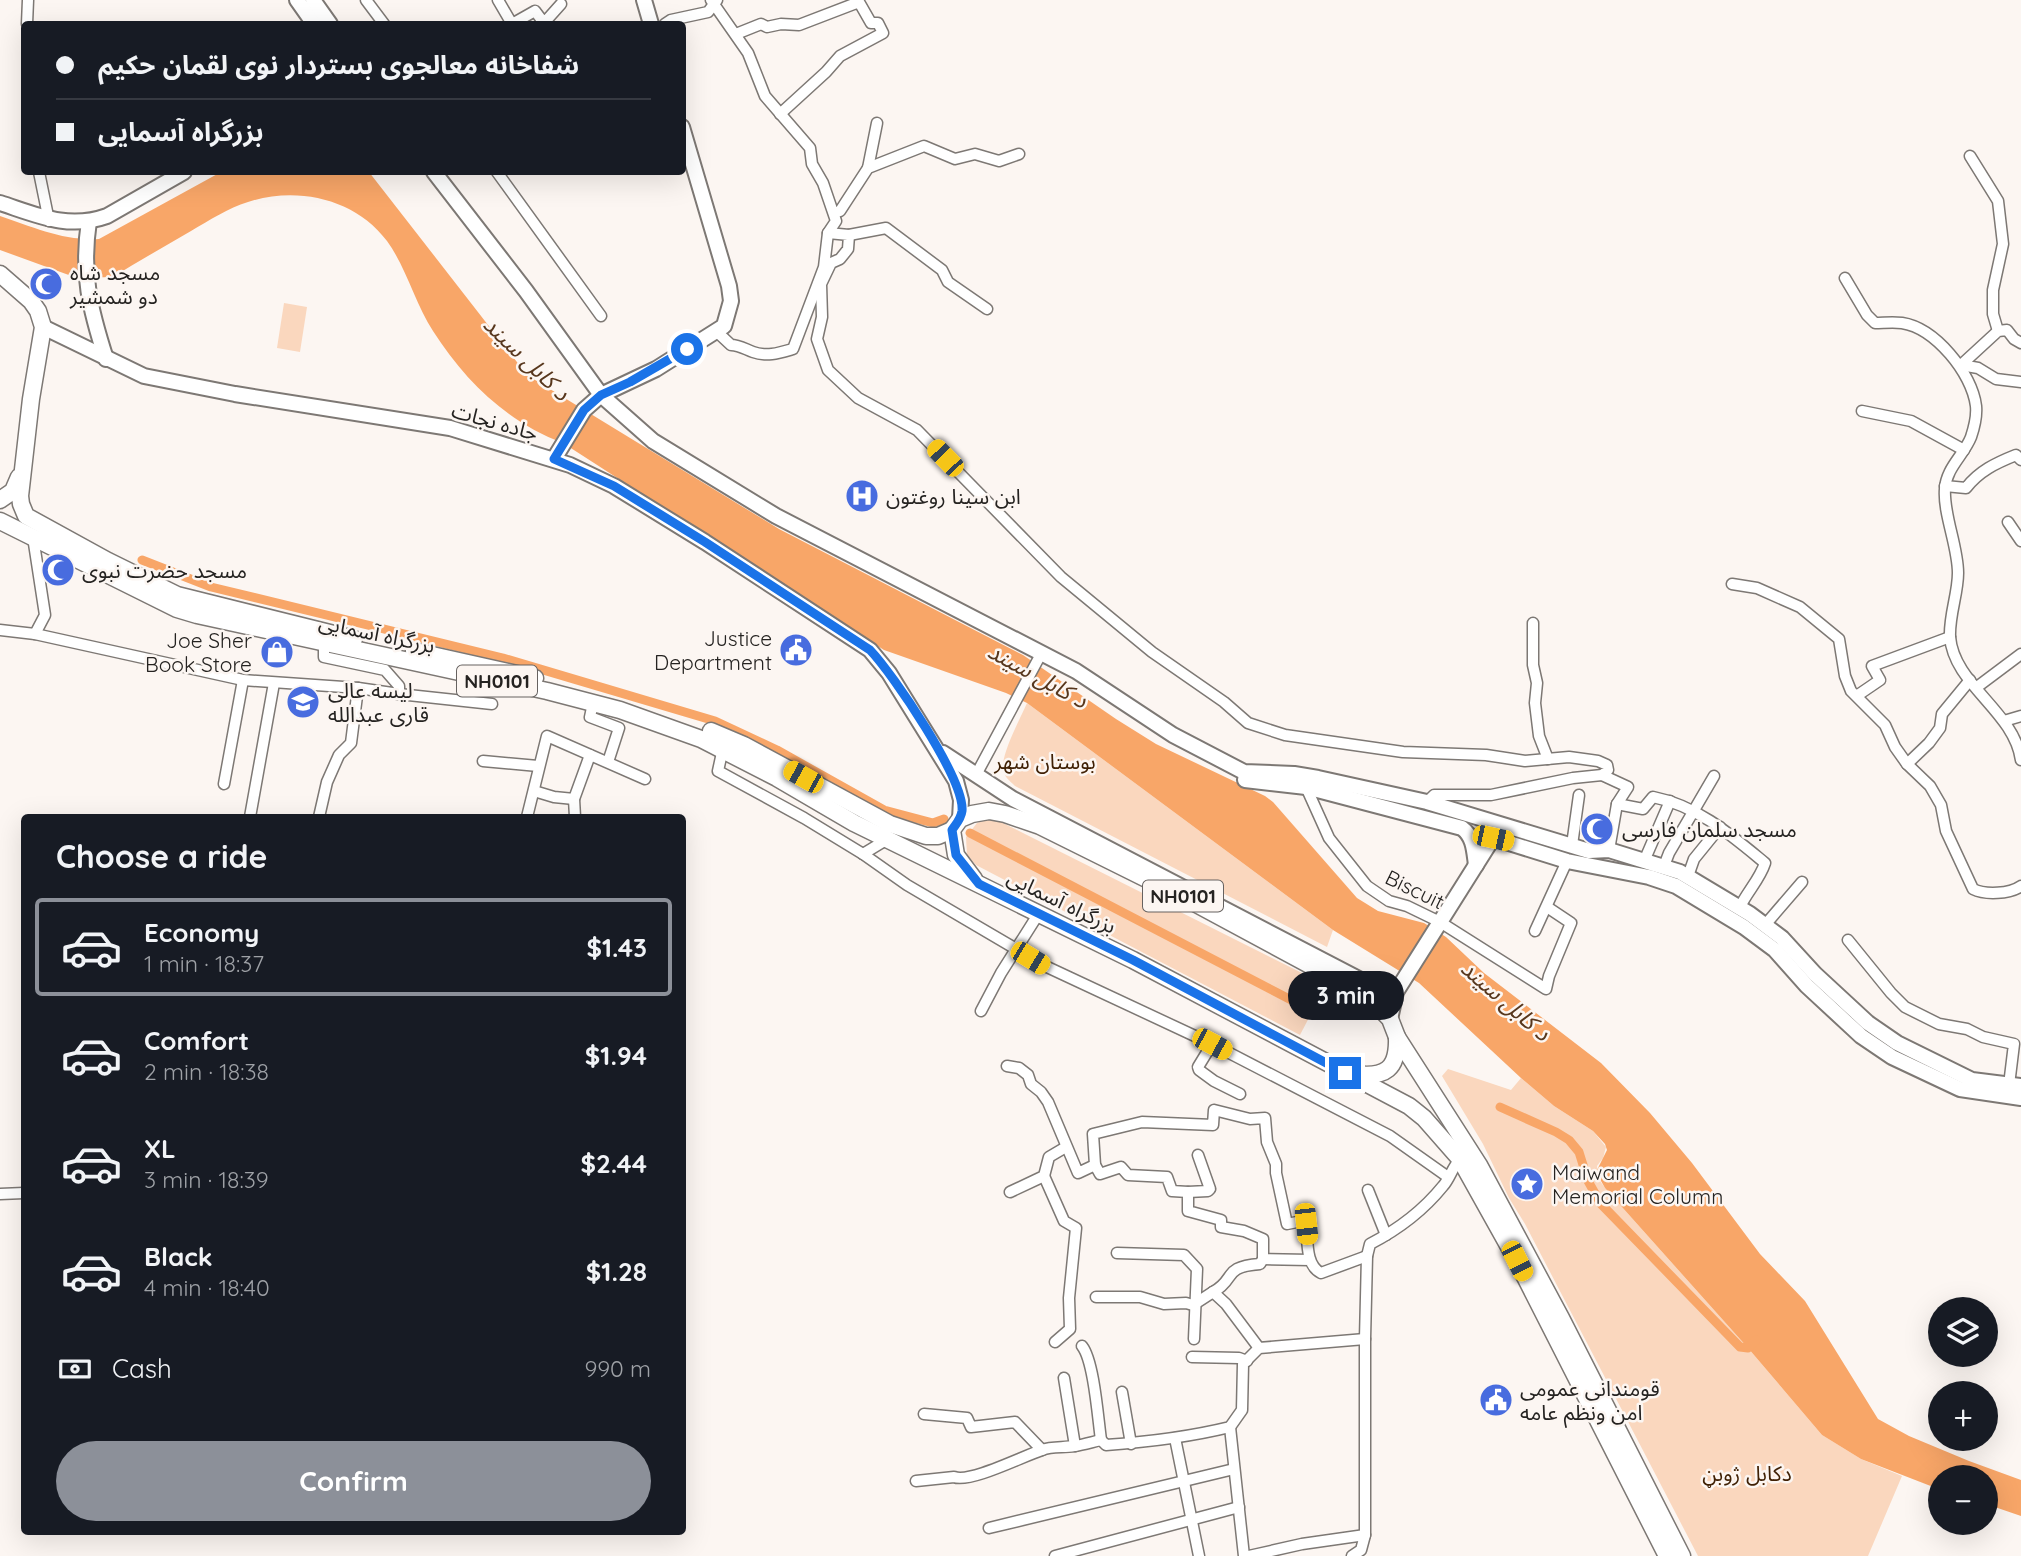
<!DOCTYPE html>
<html lang="en">
<head>
<meta charset="utf-8">
<style>
	body { margin:0; font-family:Quicksand,"Noto Sans Arabic",sans-serif; background:#20242c; color:#f1f3f6; height:100vh; display:flex; flex-direction:column; font-size:26px; white-space:nowrap }
	* { box-sizing:border-box; margin:0 }
	p { font-size:23px; color:#9ea1a6 }
	.icon { flex:none; width:38px; height:38px; fill:none; stroke:currentColor; stroke-width:2; stroke-linecap:round; stroke-linejoin:round }
	.map { position:relative; flex:1; overflow:hidden }
	.sheet { position:absolute; left:21px; top:814px; width:665px; height:721px; display:flex; flex-direction:column; background:#171b24; border-radius:7px; box-shadow:0 7px 28px #0002 }
	.sheet>* { flex:none }
	.banner { position:absolute; left:21px; top:21px; width:665px; height:154px; border-radius:7px; box-shadow:0 7px 28px #0002; display:grid; align-content:center; height:154px; padding:0 35px; background:#171b24 }
	.tools { position:absolute; left:1928px; top:1297px; display:grid; gap:14px }
	.tools a { display:grid; place-items:center; width:70px; height:70px; border-radius:50%; background:#171b24; box-shadow:0 7px 28px #0002; font-size:35px }
	.end { position:absolute; width:32px; height:32px; margin:-16px; border:9px solid #1a73e8; background:#fff; box-shadow:0 0 0 4px #fff }
	.from { border-radius:50% }
	.bubble { position:absolute; height:49px; border-radius:24px; background:#171b24; box-shadow:0 7px 28px #0002; font-size:23px; font-weight:700; line-height:49px; text-align:center }
	.car { position:absolute; width:21px; height:42px; margin:-21px -10px; border-radius:9px; box-shadow:0 0 5px 2px #0007; background:linear-gradient(#f5c518 24%,#345 0 40%,#f5c518 0 76%,#345 0 86%,#f5c518 0) }
	.banner b { display:flex; align-items:center; gap:24px; height:66px; font-size:26px }
	.banner b+b { border-top:2px solid #363941 }
	.banner i { width:18px; height:18px; background:#f1f3f6 }
	ul { padding:0; list-style:none }
	li { display:flex; align-items:center; gap:21px; height:98px; margin:0 14px 10px; padding:0 21px; border:4px solid transparent; border-radius:7px }
	li div { flex:1 }
	li b { display:block; font-size:26px }
	li em { font-style:normal; font-weight:700 }
	li.current { border-color:#8c9099 }
	li>.icon { width:63px; height:63px; stroke-width:1.5 }
	h2 { padding:0 35px; font-size:32px; line-height:84px }
	.pay { display:flex; align-items:center; gap:18px; height:77px; padding:0 35px; font-size:26px }
	.pay p { margin-inline-start:auto }
	.action { display:flex; gap:14px; margin-top:auto; padding:14px 35px }
	.action a { flex:1; height:80px; border-radius:42px; background:#8c9099; color:#fff; font-size:28px; font-weight:700; line-height:80px; text-align:center }
	.map>svg:first-child { display:block }
	.green { fill:#fad7be }
	.water { fill:#f8a668 }
	.lines { fill:none; stroke-linecap:round; stroke-linejoin:round }
	.canal { stroke:#f8a668; stroke-width:9 }
	.minor-casing { stroke:#7d7874; stroke-width:13 }
	.secondary-casing { stroke:#7d7874; stroke-width:18 }
	.trunk-casing { stroke:#7d7874; stroke-width:19 }
	.minor { stroke:#fff; stroke-width:10 }
	.secondary { stroke:#fff; stroke-width:14 }
	.trunk { stroke:#fff; stroke-width:16 }
	.route { stroke:#1a73e8; stroke-width:9 }
	.labels { text-anchor:middle; dominant-baseline:central; stroke-width:5; stroke-linejoin:round; paint-order:stroke }
	.shield { fill:#fcf6f2; stroke:#666260; stroke-width:2 }
	.shield-label { font-size:19px; font-weight:bold; fill:#252321 }
	.poi-label { font-size:21px; fill:#252321; stroke:#fcf6f2; text-anchor:start }
	.street-label { font-size:21px; fill:#252321; stroke:#fcf6f2 }
	.park-label { font-size:21px; fill:#402105; stroke:#fcf6f2 }
	.water-label { font-size:23px; font-style:italic; fill:#58371d; stroke:#fcf6f2 }
</style>
</head>
<body>
<div class="map">
<svg width="2021" height="1556" viewBox="0 0 2021 1556">
	<rect width="100%" height="100%" fill="#fcf6f2"/>
	<g class="green">
		<path d="M284,303L307,307L300,352L277,348Z"/>
		<path d="M1027,703L1333,930L1327,947L1015,786C1010,781 1003,776 1003,768C1002,752 1020,719 1027,703Z"/>
		<path d="M988,819L999,821L1326,985L1300,1035L976,865L967,855L966,837L977,823Z"/>
		<path d="M1448,1069L1511,1090L1521,1078L1554,1106L1593,1131L1606,1147L1603,1158L1597,1166L1598,1178L1605,1188L1748,1348L1822,1435L1861,1459L1902,1476L1868,1556H1698L1525,1224L1509,1198L1483,1144L1442,1076Z"/>
	</g>
	<path class="water" d="M221,172H369L527,375L779,529L1023,655L1116,719L1156,744L1265,796L1273,802L1357,898L1378,911L1424,923L1446,937L1484,973L1601,1063L1650,1113L1692,1163L1760,1254L1805,1301L1878,1419L1909,1436L1969,1461L2021,1480V1516L1986,1504V1477H1941V1490L1861,1459L1822,1435L1748,1348L1605,1188L1596,1172L1607,1150L1605,1144L1593,1131L1554,1106L1521,1078L1419,983L1333,930L1027,703L1006,693L884,650L563,443C507,422 465,381 433,331C415,303 406,267 387,241C355,198 296,186 248,202C228,208 210,220 191,231C165,246 139,261 113,277L77,278L0,250V216C33,227 63,241 99,239Z"/>
	<g class="lines">
		<g class="canal">
			<path d="M142,560L211,587L503,658L715,721L777,750L884,810L933,823L944,819"/>
			<path d="M970,833L1297,1003"/>
			<path d="M1500,1107L1556,1132L1569,1140L1579,1152L1588,1181L1601,1204L1740,1347L1748,1348L1756,1340"/>
		</g>
		<defs>
			<g id="minor">
				<path d="M366,0L384,24"/>
				<path d="M498,0L512,24"/>
				<path d="M711,0L748,53L765,96L810,148L812,164L823,183L836,221L828,233L824,267L793,349C779,353 767,357 753,352C745,349 739,345 731,345L715,330"/>
				<path d="M27,24L28,0"/>
				<path d="M512,24L535,11L544,23L561,4"/>
				<path d="M665,24L671,20L708,12L717,0"/>
				<path d="M736,34L761,24L767,27L781,24L799,25L859,2L871,23H878L883,33L840,56L826,72L780,114"/>
				<path d="M1970,156L1998,201L2003,244L1993,290V314L1998,331"/>
				<path d="M868,168L877,123"/>
				<path d="M39,172L49,221"/>
				<path d="M497,172L601,316"/>
				<path d="M834,213L840,211L868,168L924,146L955,159L975,154L999,161L1019,154"/>
				<path d="M828,233L849,235L848,249L840,259L831,263L821,284L822,317L817,339L828,370L858,398L917,430L1061,577L1152,652L1224,702L1248,723L1285,735L1403,752L1486,755L1525,761L1569,757L1598,761L1607,765L1608,770L1602,775L1573,778L1491,795H1434L1427,802"/>
				<path d="M849,235L886,228L942,270L948,282L987,309"/>
				<path d="M1845,278L1867,315L1875,323C1883,323 1893,322 1902,323C1935,328 1972,373 1976,406C1977,416 1974,428 1971,437C1964,455 1946,468 1945,489C1943,514 1958,546 1958,573C1958,594 1949,615 1950,637C1954,685 2014,711 2021,760"/>
				<path d="M1961,365L1998,331L2007,330L2014,339L2021,343"/>
				<path d="M1961,365L1978,368L1996,379L2021,382"/>
				<path d="M1862,411L1911,421L1964,450"/>
				<path d="M1945,486L1966,488C1979,471 1996,463 2016,455L2021,460"/>
				<path d="M2008,522L2021,541"/>
				<path d="M33,537L45,615L35,634"/>
				<path d="M1732,584L1757,588L1800,607L1839,639L1845,676L1851,691L1885,725L1895,747L1907,764L1930,786L1941,805L1946,831L1973,889C1985,895 2010,894 2021,886"/>
				<path d="M1533,623V665L1537,683L1535,703L1539,736L1548,759"/>
				<path d="M0,630L35,634L243,680L358,688L399,694V686L385,670L324,657V643"/>
				<path d="M1977,687L2021,654"/>
				<path d="M399,694L492,704"/>
				<path d="M1858,695L1880,680L1872,666L1950,637"/>
				<path d="M593,703L590,717L619,728L608,762"/>
				<path d="M2004,721L2021,716"/>
				<path d="M723,748L718,771L804,818L863,854L907,885L1045,966L1212,1044L1390,1136L1448,1177"/>
				<path d="M483,761L538,766"/>
				<path d="M1907,764L1929,743L1940,728L1942,714L1970,680"/>
				<path d="M976,775L1041,654"/>
				<path d="M1602,775L1628,787L1617,804L1643,809L1653,797C1698,806 1731,835 1765,863C1760,879 1747,892 1740,907"/>
				<path d="M224,784L243,680"/>
				<path d="M1306,787L1329,838L1367,886L1389,901L1407,906L1440,922L1546,989L1549,976L1571,923L1547,907"/>
				<path d="M534,791L554,797L574,799"/>
				<path d="M250,817L274,683"/>
				<path d="M319,817L327,782L339,755L351,743L358,688"/>
				<path d="M527,817L547,736L645,779"/>
				<path d="M575,817L574,799L590,755"/>
				<path d="M1572,845L1579,795"/>
				<path d="M1609,850L1617,804"/>
				<path d="M863,854L886,840"/>
				<path d="M1645,859L1670,801"/>
				<path d="M1664,866L1669,853L1714,776"/>
				<path d="M1688,876L1694,859L1720,827"/>
				<path d="M1765,925L1802,882"/>
				<path d="M1535,931L1567,861"/>
				<path d="M1848,940L1891,993L1905,1007L1939,1024L1967,1029L1983,1037L2014,1044L2009,1085"/>
				<path d="M981,1011L1001,973L1039,913"/>
				<path d="M1212,1044L1198,1067L1199,1070L1214,1081L1240,1094"/>
				<path d="M1007,1066L1019,1068L1028,1075L1031,1084L1041,1092L1048,1102L1078,1173L1095,1165"/>
				<path d="M1044,1176L1064,1221L1076,1228L1069,1298L1070,1329L1055,1342"/>
				<path d="M1368,1190L1386,1235"/>
				<path d="M1010,1192L1044,1176L1049,1157L1066,1147"/>
				<path d="M1188,1192L1208,1191L1210,1189L1198,1155"/>
				<path d="M0,1194L24,1193"/>
				<path d="M1117,1253L1184,1255L1197,1269L1194,1339"/>
				<path d="M1310,1260L1263,1259V1239L1244,1231L1221,1227V1220L1188,1211V1192L1172,1191L1167,1177L1128,1175L1121,1167L1100,1174L1095,1165L1093,1134L1142,1122L1213,1125L1214,1110L1250,1119L1265,1118L1267,1142L1276,1164V1173L1287,1224L1302,1221L1306,1224C1308,1240 1305,1265 1321,1273L1367,1256"/>
				<path d="M1096,1297H1140L1164,1304L1186,1303L1193,1305L1213,1292"/>
				<path d="M1082,1346C1094,1361 1098,1419 1101,1440"/>
				<path d="M1259,1348L1226,1304L1213,1292C1237,1279 1221,1267 1260,1264L1263,1259"/>
				<path d="M1192,1357L1239,1358L1247,1361"/>
				<path d="M1064,1378L1075,1446"/>
				<path d="M1122,1392L1131,1444"/>
				<path d="M924,1414L967,1418L971,1427L1015,1422L1042,1450"/>
				<path d="M1230,1427L1244,1556"/>
				<path d="M1175,1438L1199,1556"/>
				<path d="M916,1481L954,1477C971,1483 1023,1456 1042,1450C1052,1446 1064,1448 1074,1446C1083,1445 1092,1442 1101,1440L1106,1445C1148,1442 1189,1437 1230,1427L1242,1410L1243,1364L1259,1348L1365,1339"/>
				<path d="M989,1528L1234,1469"/>
				<path d="M1055,1556L1239,1507"/>
				<path d="M1249,1556L1302,1544L1365,1535"/>
				<path d="M1352,1556L1361,1550L1365,1535V1339L1367,1256L1370,1244C1399,1229 1422,1212 1443,1186C1450,1178 1452,1168 1460,1159"/>
			</g>
			<g id="secondary">
				<path d="M297,0L314,24"/>
				<path d="M313,0L330,24"/>
				<path d="M644,0L651,24"/>
				<path d="M434,172L526,291L601,395L653,441L776,516L1076,671L1173,735L1244,772L1294,774L1318,778L1427,802L1589,851L1609,850L1680,872L1750,914L1782,938L1815,974L1868,1023L1897,1043L1972,1080L2021,1086"/>
				<path d="M0,203C37,215 68,230 107,216L184,172"/>
				<path d="M89,221C81,274 90,309 106,359"/>
				<path d="M43,327L144,376L235,394L450,428L570,465L614,486L705,542L870,650L889,673L956,781L961,800L960,819"/>
				<path d="M554,459L584,410L601,395L656,369L724,326L731,301L729,286L682,127"/>
				<path d="M943,753L1013,799L1376,988L1396,992"/>
				<path d="M1245,780L1306,787L1462,828C1474,837 1474,851 1476,865"/>
				<path d="M1493,838L1567,861L1649,877L1676,886L1744,927L1775,950L1807,986L1861,1036L1892,1057L1960,1089L2021,1098"/>
				<path d="M1390,1019L1396,992L1493,838L1495,830"/>
			</g>
			<g id="trunk">
				<path d="M0,274L31,301L38,311L43,327L31,399L20,496L21,504L26,516L108,561L177,595L354,639"/>
				<path d="M0,500L13,491L19,477"/>
				<path d="M0,521L177,609L197,615L547,691L620,710L701,739L777,778L854,823L1133,960L1409,1106L1424,1118L1460,1159L1517,1261L1667,1556"/>
				<path d="M414,651L535,678"/>
				<path d="M711,731L744,745L890,824L926,836H938L952,830"/>
				<path d="M974,879L956,855L952,830L960,819L972,814L989,811L1005,814L1040,826L1187,899L1369,997L1390,1019L1397,1037L1479,1165L1561,1318L1682,1556"/>
				<path d="M1354,1074C1386,1078 1398,1069 1397,1037"/>
			</g>
		</defs>
		<use href="#minor" class="minor-casing"/>
		<use href="#secondary" class="secondary-casing"/>
		<use href="#trunk" class="trunk-casing"/>
		<use href="#minor" class="minor"/>
		<use href="#secondary" class="secondary"/>
		<use href="#trunk" class="trunk"/>
	</g>
	<g class="lines">
		<path class="route" d="M687,349L630,382L601,395L584,410L554,459L614,486L705,542L870,650C893,674 965,780 962,811C961,819 956,824 952,830L956,855L979,884L1133,960L1345,1073"/>
	</g>
	<defs>
		<symbol id="mosque-disc" viewBox="-11 -11 22 22"><circle r="9.5" fill="#486cdf" stroke="#fcf6f2"/><path d="M3.5-4.9A6 6 0 1 0 3.5 4.9A5 5 0 1 1 3.5-4.9Z" fill="#fff"/></symbol>
		<symbol id="hospital-disc" viewBox="-11 -11 22 22"><circle r="9.5" fill="#486cdf" stroke="#fcf6f2"/><path d="M-5-5h3v3.5h4V-5h3V5h-3V1.5h-4V5h-3Z" fill="#fff"/></symbol>
		<symbol id="civic-disc" viewBox="-11 -11 22 22"><circle r="9.5" fill="#486cdf" stroke="#fcf6f2"/><path d="M-.6-6.5H3V-4.5H.6V-3L4-1V1h2V6H-6V1h2V-1L-.6-3ZM-1.2 2.5V6h2.4V2.5Z" fill="#fff"/></symbol>
		<symbol id="shop-disc" viewBox="-11 -11 22 22"><circle r="9.5" fill="#486cdf" stroke="#fcf6f2"/><path d="M-5-2.5h2.3a2.7 3.5 0 0 1 5.4 0H5L5.5 6h-11ZM-1.5-2.5h3a1.5 2.3 0 0 0-3 0Z" fill="#fff"/></symbol>
		<symbol id="school-disc" viewBox="-11 -11 22 22"><circle r="9.5" fill="#486cdf" stroke="#fcf6f2"/><path d="M0-5L7-2L0 1L-7-2ZM-4 1L0 2.5L4 1V4Q0 6-4 4Z" fill="#fff"/></symbol>
		<symbol id="sight-disc" viewBox="-11 -11 22 22"><circle r="9.5" fill="#486cdf" stroke="#fcf6f2"/><path d="M0-6L1.8-2.2L6-1.7L2.9 1.2L3.7 5.4L0 3.3L-3.7 5.4L-2.9 1.2L-6-1.7L-1.8-2.2Z" fill="#fff"/></symbol>
	</defs>
	<g fill-rule="evenodd">
		<use href="#mosque-disc" x="27" y="265" width="38" height="38"/>
		<use href="#hospital-disc" x="843" y="477" width="38" height="38"/>
		<use href="#mosque-disc" x="39" y="551" width="38" height="38"/>
		<use href="#civic-disc" x="777" y="631" width="38" height="38"/>
		<use href="#shop-disc" x="258" y="633" width="38" height="38"/>
		<use href="#school-disc" x="284" y="683" width="38" height="38"/>
		<use href="#mosque-disc" x="1578" y="810" width="38" height="38"/>
		<use href="#sight-disc" x="1508" y="1165" width="38" height="38"/>
		<use href="#civic-disc" x="1477" y="1381" width="38" height="38"/>
	</g>
	<g class="labels">
		<g class="shield">
			<rect x="457" y="665.5" width="80" height="31" rx="5"/>
			<rect x="1143" y="880.5" width="80" height="31" rx="5"/>
		</g>
		<g class="shield-label">
			<text x="497" y="681">NH0101</text>
			<text x="1183" y="896">NH0101</text>
		</g>
		<g class="poi-label">
			<text x="70" y="272">مسجد شاه<tspan x="70" dy="24">دو شمشیر</tspan></text>
			<text x="886" y="496">ابن سینا روغتون</text>
			<text x="82" y="570">مسجد حضرت نبوی</text>
			<text x="772" y="638" text-anchor="end">Justice<tspan x="772" dy="24">Department</tspan></text>
			<text x="252" y="640" text-anchor="end">Joe Sher<tspan x="252" dy="24">Book Store</tspan></text>
			<text x="328" y="690">لیسه عالی<tspan x="328" dy="24">قاری عبدالله</tspan></text>
			<text x="1622" y="829">مسجد سلمان فارسی</text>
			<text x="1552" y="1172">Maiwand<tspan x="1552" dy="24">Memorial Column</tspan></text>
			<text x="1520" y="1388">قومندانی عمومی<tspan x="1520" dy="24">امن ونظم عامه</tspan></text>
		</g>
		<g class="street-label">
			<text transform="translate(495 421) rotate(16)">جاده نجات</text>
			<text transform="translate(377 633) rotate(12)">بزرگراه آسمایی</text>
			<text transform="translate(1415 889) rotate(26)">Biscuit</text>
			<text transform="translate(1062 901) rotate(26)">بزرگراه آسمایی</text>
		</g>
		<g class="park-label">
			<text x="1045" y="761">بوستان شهر</text>
			<text x="1747" y="1473">دکابل ژوبڼ</text>
		</g>
		<g class="water-label">
			<text transform="translate(527 358) rotate(44)">د کابل سيند</text>
			<text transform="translate(1038 675) rotate(29)">د کابل سيند</text>
			<text transform="translate(1506 1000) rotate(41)">د کابل سيند</text>
		</g>
	</g>
</svg>
<div class="tools">
<a><svg class="icon" aria-label="layers" viewBox="0 0 24 24"><path d="M12 4l9 5-9 5-9-5zM3 14l9 5 9-5"/></svg></a>
<a>+</a>
<a>−</a>
</div>
<i class="end from" style="left:687px;top:349px"></i>
<i class="end" style="left:1345px;top:1073px"></i>
<div class="bubble" style="left:1288px;top:971px;width:116px">3 min</div>
<i class="car" style="left:945px;top:458px;rotate:316deg"></i>
<i class="car" style="left:803px;top:777px;rotate:299deg"></i>
<i class="car" style="left:1493px;top:838px;rotate:102deg"></i>
<i class="car" style="left:1030px;top:958px;rotate:121deg"></i>
<i class="car" style="left:1212px;top:1044px;rotate:118deg"></i>
<i class="car" style="left:1306px;top:1224px;rotate:174deg"></i>
<i class="car" style="left:1517px;top:1261px;rotate:153deg"></i>
<div class="banner">
<b><i class="from"></i>شفاخانه معالجوی بستردار نوی لقمان حکیم</b>
<b><i></i>بزرگراه آسمایی</b>
</div>
<section class="sheet">
<h2>Choose a ride</h2>
<ul>
<li class="current"><svg class="icon" aria-label="car" viewBox="0 0 24 24"><path d="M5 17H2v-5l4-1 3-4h7l3 4 3 1v5h-3M9 17h6M6 11h13"/><circle cx="7" cy="17" r="2"/><circle cx="17" cy="17" r="2"/></svg><div><b>Economy</b><p>1 min · 18:37</p></div><em>$1.43</em></li>
<li><svg class="icon" aria-label="car" viewBox="0 0 24 24"><path d="M5 17H2v-5l4-1 3-4h7l3 4 3 1v5h-3M9 17h6M6 11h13"/><circle cx="7" cy="17" r="2"/><circle cx="17" cy="17" r="2"/></svg><div><b>Comfort</b><p>2 min · 18:38</p></div><em>$1.94</em></li>
<li><svg class="icon" aria-label="car" viewBox="0 0 24 24"><path d="M5 17H2v-5l4-1 3-4h7l3 4 3 1v5h-3M9 17h6M6 11h13"/><circle cx="7" cy="17" r="2"/><circle cx="17" cy="17" r="2"/></svg><div><b>XL</b><p>3 min · 18:39</p></div><em>$2.44</em></li>
<li><svg class="icon" aria-label="car" viewBox="0 0 24 24"><path d="M5 17H2v-5l4-1 3-4h7l3 4 3 1v5h-3M9 17h6M6 11h13"/><circle cx="7" cy="17" r="2"/><circle cx="17" cy="17" r="2"/></svg><div><b>Black</b><p>4 min · 18:40</p></div><em>$1.28</em></li>
</ul>
<div class="pay"><svg class="icon" aria-label="cash" viewBox="0 0 24 24"><path d="M3 7h18v10H3z"/><circle cx="12" cy="12" r="2"/></svg>Cash<p>990 m</p></div>
<div class="action"><a>Confirm</a></div>
</section>
</div>
</body>
</html>
